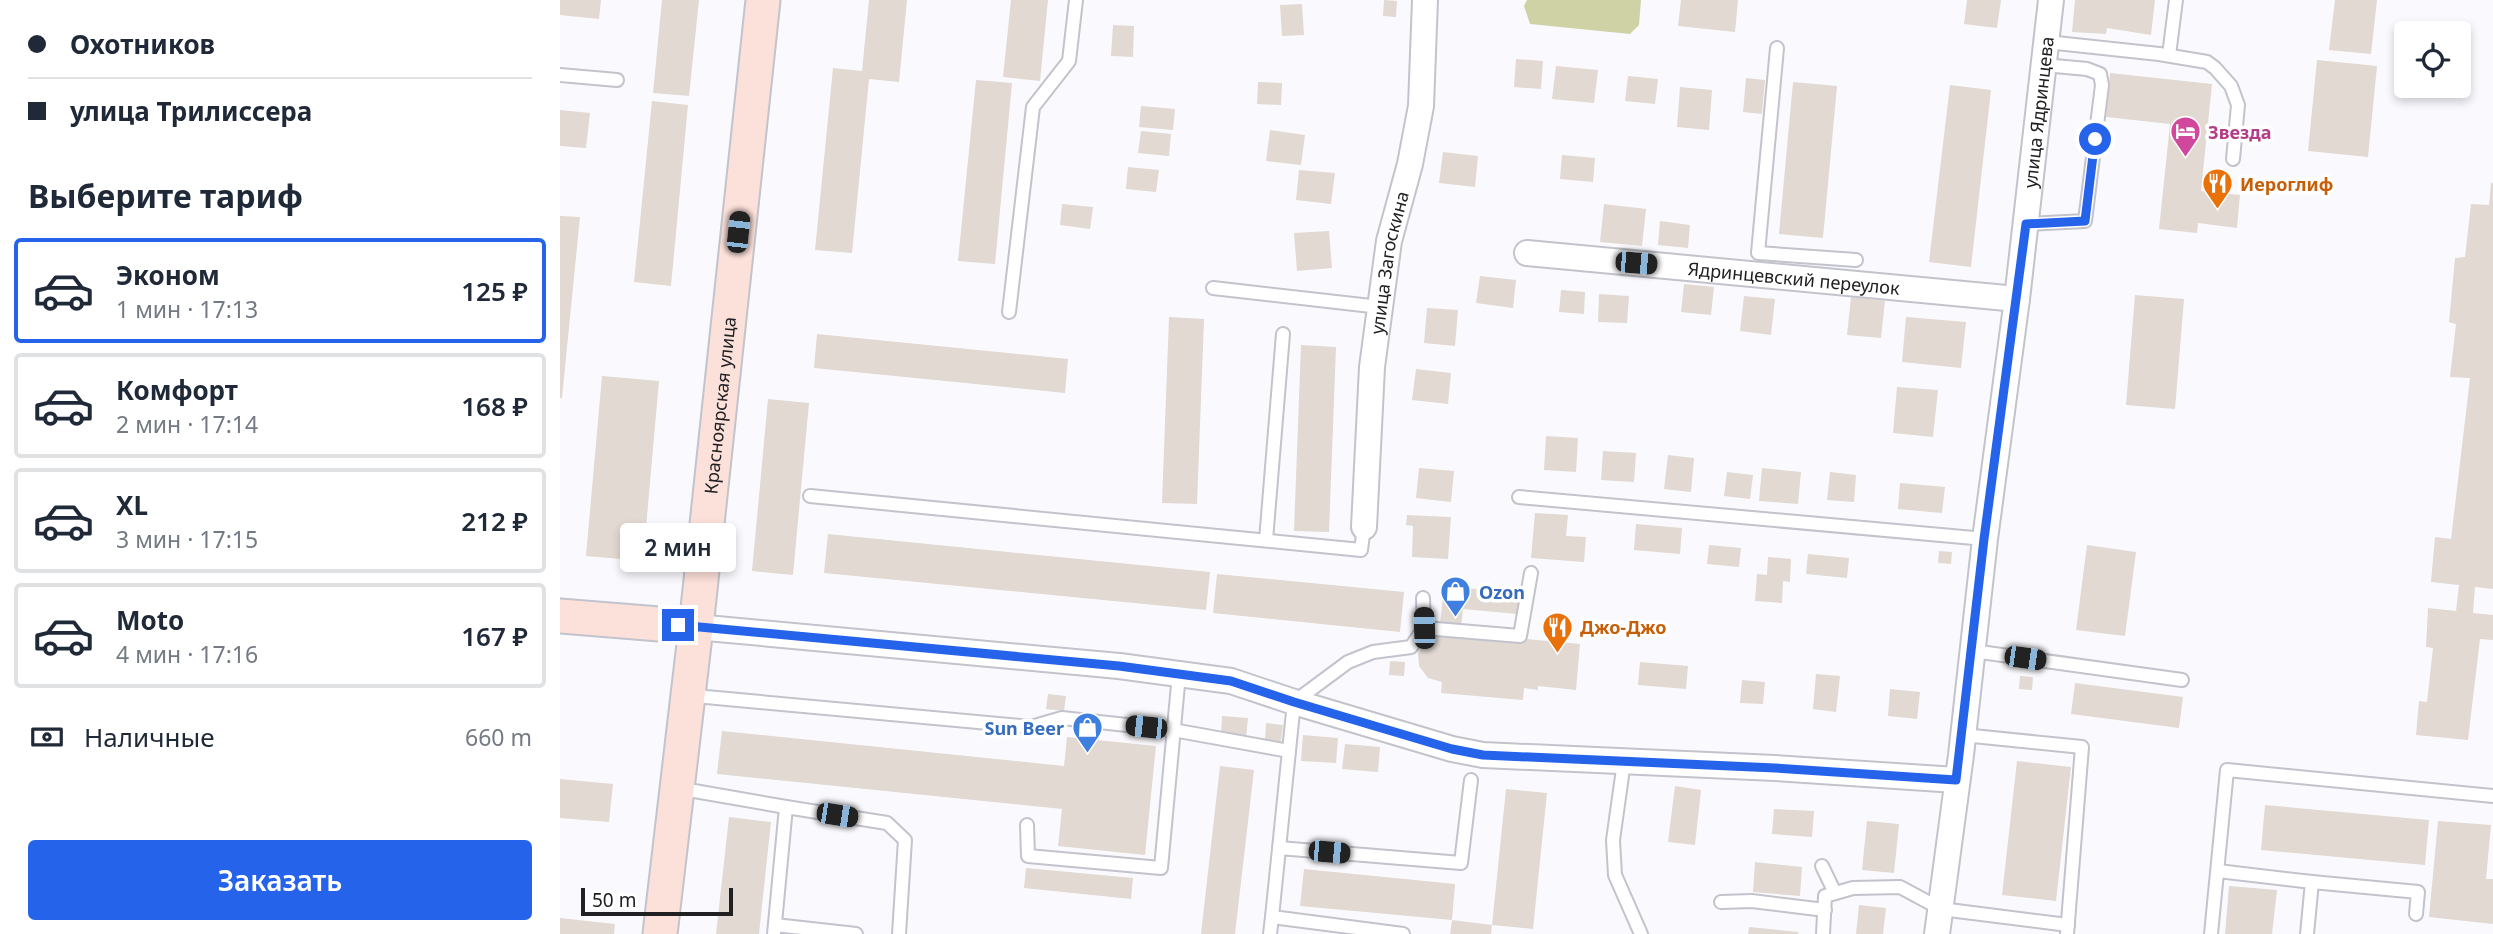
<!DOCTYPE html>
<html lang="ru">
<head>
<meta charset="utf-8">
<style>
	body { margin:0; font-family:"Noto Sans",sans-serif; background:#f2f2f3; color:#1f2937; height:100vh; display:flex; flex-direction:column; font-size:26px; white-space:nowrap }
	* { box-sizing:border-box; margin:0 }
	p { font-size:23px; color:#747a83 }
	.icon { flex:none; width:38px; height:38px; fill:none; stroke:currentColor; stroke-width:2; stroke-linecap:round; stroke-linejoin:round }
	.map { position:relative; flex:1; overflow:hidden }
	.details { display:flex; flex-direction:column; background:#fff; width:560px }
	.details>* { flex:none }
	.banner { display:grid; align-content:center; height:154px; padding:0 28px; background:#fff }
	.buttons { position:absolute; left:1834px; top:21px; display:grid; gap:14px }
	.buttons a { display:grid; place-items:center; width:77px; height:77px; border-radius:7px; background:#fff; box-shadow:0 4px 10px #0003; font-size:35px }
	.scale { position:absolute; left:21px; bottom:18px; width:152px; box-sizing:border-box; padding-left:7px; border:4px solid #202023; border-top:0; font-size:19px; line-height:24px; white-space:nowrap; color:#202023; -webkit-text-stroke:5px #fff; paint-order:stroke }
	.end { position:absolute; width:32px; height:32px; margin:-16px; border:9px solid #2563eb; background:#fff; box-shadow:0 0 0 4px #fff }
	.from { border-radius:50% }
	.bubble { position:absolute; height:49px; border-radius:7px; background:#fff; box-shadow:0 4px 10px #0003; font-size:23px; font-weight:600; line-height:49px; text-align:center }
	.car { position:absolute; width:21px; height:42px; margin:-21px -10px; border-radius:9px; box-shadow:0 0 5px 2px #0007; background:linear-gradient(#222 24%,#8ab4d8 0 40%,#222 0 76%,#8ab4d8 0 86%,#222 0) }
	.banner b { display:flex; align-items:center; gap:24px; height:66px; font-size:26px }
	.banner b+b { border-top:2px solid #e0e1e3 }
	.banner i { width:18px; height:18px; background:#1f2937 }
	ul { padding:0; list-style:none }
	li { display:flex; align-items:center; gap:21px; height:105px; margin:0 14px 10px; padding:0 14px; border:4px solid #e0e1e3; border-radius:7px }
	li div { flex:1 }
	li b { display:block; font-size:26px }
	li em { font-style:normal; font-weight:600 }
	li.selected { border-color:#2563eb }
	li>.icon { width:63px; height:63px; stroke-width:1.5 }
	h2 { padding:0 28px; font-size:32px; line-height:84px }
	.pay { display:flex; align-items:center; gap:18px; height:77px; padding:0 28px; font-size:26px }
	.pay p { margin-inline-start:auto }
	.action { display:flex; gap:14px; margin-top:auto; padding:14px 28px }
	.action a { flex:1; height:80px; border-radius:7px; background:#2563eb; color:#fff; font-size:28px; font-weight:600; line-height:80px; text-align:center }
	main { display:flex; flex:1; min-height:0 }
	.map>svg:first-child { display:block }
	.green { fill:#ced2a4 }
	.building { fill:#e1d9d2 }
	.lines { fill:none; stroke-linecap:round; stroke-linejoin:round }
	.lane-casing { stroke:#c2c3cc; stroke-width:16 }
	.street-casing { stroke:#c2c3cc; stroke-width:28 }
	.secondary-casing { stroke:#c2c3cc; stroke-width:37 }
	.lane { stroke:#fff; stroke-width:12 }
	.street { stroke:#fff; stroke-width:24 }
	.secondary { stroke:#fce0da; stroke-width:33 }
	.route { stroke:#2563eb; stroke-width:9 }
	.labels { text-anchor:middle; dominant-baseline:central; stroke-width:7; stroke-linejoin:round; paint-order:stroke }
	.street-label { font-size:18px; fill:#202023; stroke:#fff }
	.hotel-label { font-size:18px; font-weight:bold; fill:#b23c85; stroke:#fff; text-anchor:start }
	.food-label { font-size:18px; font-weight:bold; fill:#c56008; stroke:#fff; text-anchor:start }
	.shop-label { font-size:18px; font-weight:bold; fill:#366cbe; stroke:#fff; text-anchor:start }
</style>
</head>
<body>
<main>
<section class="details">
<div class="banner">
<b><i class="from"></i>Охотников</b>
<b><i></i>улица Трилиссера</b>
</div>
<h2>Выберите тариф</h2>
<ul>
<li class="selected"><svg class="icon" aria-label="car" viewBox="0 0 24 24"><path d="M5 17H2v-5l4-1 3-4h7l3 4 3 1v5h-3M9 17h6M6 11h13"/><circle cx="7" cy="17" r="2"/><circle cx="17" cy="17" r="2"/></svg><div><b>Эконом</b><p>1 мин · 17:13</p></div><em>125 ₽</em></li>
<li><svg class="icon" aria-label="car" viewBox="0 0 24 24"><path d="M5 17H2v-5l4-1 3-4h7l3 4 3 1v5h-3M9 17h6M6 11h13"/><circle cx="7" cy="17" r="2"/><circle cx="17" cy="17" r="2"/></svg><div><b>Комфорт</b><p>2 мин · 17:14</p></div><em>168 ₽</em></li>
<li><svg class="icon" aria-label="car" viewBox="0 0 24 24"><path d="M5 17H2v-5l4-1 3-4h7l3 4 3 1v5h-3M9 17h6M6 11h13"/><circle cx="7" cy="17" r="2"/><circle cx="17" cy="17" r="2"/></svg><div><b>XL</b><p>3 мин · 17:15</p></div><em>212 ₽</em></li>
<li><svg class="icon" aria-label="car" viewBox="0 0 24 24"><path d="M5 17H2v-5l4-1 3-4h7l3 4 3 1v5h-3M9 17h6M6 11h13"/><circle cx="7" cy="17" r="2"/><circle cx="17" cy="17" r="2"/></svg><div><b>Moto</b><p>4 мин · 17:16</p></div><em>167 ₽</em></li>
</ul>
<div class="pay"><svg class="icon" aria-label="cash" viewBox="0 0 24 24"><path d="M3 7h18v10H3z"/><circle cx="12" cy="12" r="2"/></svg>Наличные<p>660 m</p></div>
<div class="action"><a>Заказать</a></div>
</section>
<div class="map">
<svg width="1933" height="934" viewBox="0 0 1933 934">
	<rect width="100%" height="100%" fill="#fafafe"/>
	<path class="green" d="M967,0H1081L1079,25L1070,34L970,24L964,6Z"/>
	<g class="building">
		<path d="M0,0H41L39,19L0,15Z"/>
		<path d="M102,0H139L129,96L93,93Z"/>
		<path d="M309,0H347L339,82L309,79L292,253L255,250L273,68L302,71Z"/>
		<path d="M451,0H488L480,81L443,77Z"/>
		<path d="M824,0L837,1L836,17L823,16Z"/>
		<path d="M1121,0H1178L1175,32L1118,26Z"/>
		<path d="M1407,0H1441L1437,28L1404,24Z"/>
		<path d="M1515,0H1595L1591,35L1547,28L1546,34L1512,32Z"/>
		<path d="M1775,0H1817L1811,54L1769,50Z"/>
		<path d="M742,4L744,35L722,36L720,5Z"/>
		<path d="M553,25L574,26L573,57L551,56Z"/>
		<path d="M956,59L983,61L981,89L954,87Z"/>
		<path d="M1757,60L1817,66L1808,157L1748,151Z"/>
		<path d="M996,66L1038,70L1034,103L992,99Z"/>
		<path d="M1550,73L1652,84L1641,191L1680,195L1677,228L1638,223L1637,233L1599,229L1610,124L1546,117Z"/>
		<path d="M1068,76L1098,79L1095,104L1065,101Z"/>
		<path d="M1186,78L1205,80L1202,114L1183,112Z"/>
		<path d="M416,80L452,83L435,264L398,261Z"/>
		<path d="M698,82L722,83L721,105L697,104Z"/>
		<path d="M1233,82L1277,86L1263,238L1219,234Z"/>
		<path d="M1390,85L1431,90L1411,267L1369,262Z"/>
		<path d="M1120,87L1152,90L1149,130L1117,127Z"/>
		<path d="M92,101L128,105L111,286L74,282Z"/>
		<path d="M581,106L615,109L613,130L579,127Z"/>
		<path d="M0,110L30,113L26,148L0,146Z"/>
		<path d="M710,130L745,135L741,165L706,161Z"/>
		<path d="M581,131L611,134L609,156L578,153Z"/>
		<path d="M883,152L918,156L915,187L879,183Z"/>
		<path d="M1002,155L1035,158L1033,182L1000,179Z"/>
		<path d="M568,167L599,170L596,192L566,189Z"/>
		<path d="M739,170L775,173L771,204L736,200Z"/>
		<path d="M1931,183H1933V589L1915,587L1913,613L1933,615V640L1920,639L1908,740L1856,735L1859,701L1867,702L1873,648L1866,647L1868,608L1896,611L1899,585L1871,582L1875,537L1891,539L1910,378L1890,377L1896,324L1889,322L1895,258L1905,257L1911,204L1929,205Z"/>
		<path d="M502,204L533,207L530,229L500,225Z"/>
		<path d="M1044,204L1086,209L1082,246L1040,242Z"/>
		<path d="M0,216L20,217L2,398H0Z"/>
		<path d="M1100,221L1130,225L1128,248L1098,245Z"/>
		<path d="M769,231L772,268L737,271L734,233Z"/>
		<path d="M920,276L956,280L953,308L916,303Z"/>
		<path d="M1124,284L1154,287L1151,315L1121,312Z"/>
		<path d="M1001,290L1025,292L1024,314L999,312Z"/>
		<path d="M1039,294L1069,296L1067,323L1038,322Z"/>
		<path d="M1575,295L1624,299L1615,409L1566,405Z"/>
		<path d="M1184,296L1215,299L1211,335L1180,331Z"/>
		<path d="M1291,297L1325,301L1321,338L1287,335Z"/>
		<path d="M867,308L898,310L895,346L864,343Z"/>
		<path d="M609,317L644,319L637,504L602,503Z"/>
		<path d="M1346,317L1406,322L1401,368L1342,362Z"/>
		<path d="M257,334L508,359L505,393L254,368Z"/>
		<path d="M741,345L776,347L769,532L734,531Z"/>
		<path d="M856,369L891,373L888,404L852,400Z"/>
		<path d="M42,376L99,381L83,561L26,556Z"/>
		<path d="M1337,387L1378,390L1373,437L1333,433Z"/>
		<path d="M208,399L249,403L233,575L192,571Z"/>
		<path d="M986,436L1018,438L1016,472L984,470Z"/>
		<path d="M1043,451L1076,453L1074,482L1041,480Z"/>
		<path d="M1108,455L1134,458L1131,492L1104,489Z"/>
		<path d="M859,468L894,471L891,502L856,498Z"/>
		<path d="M1202,468L1241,472L1238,504L1199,501Z"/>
		<path d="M1167,472L1193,475L1190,499L1164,496Z"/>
		<path d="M1270,472L1296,475L1294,502L1267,500Z"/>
		<path d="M1340,483L1385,487L1382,513L1338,509Z"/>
		<path d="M975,513L1008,515L1006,536L1026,537L1024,562L971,558Z"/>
		<path d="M847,515L891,517L888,559L852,557L853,526L846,525Z"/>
		<path d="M1076,524L1122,528L1120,554L1074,550Z"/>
		<path d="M268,534L650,572L646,610L264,573Z"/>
		<path d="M1149,545L1181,548L1179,567L1147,564Z"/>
		<path d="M1527,545L1576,552L1565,636L1516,630Z"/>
		<path d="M1379,551L1392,552L1391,564L1378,563Z"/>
		<path d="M1248,554L1289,558L1287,578L1246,574Z"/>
		<path d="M1208,557L1231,559L1230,582L1223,581L1222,603L1195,601L1197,574L1207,575Z"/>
		<path d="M657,574L844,592L840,632L653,613Z"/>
		<path d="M884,586L959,593L957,614L903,609L901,627L880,625Z"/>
		<path d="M883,631L1020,644L1016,690L978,686V690L964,688L963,700L881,693L882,682L868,678L859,666L858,653L864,644Z"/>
		<path d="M830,661L845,662L844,676L829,675Z"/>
		<path d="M1080,662L1128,666L1126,689L1078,685Z"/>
		<path d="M1256,674L1280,676L1276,712L1253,709Z"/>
		<path d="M1460,676L1473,677L1472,690L1459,689Z"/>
		<path d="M1182,680L1205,682L1203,704L1180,703Z"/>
		<path d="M1515,683L1623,697L1619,728L1511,714Z"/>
		<path d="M1330,689L1360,692L1357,719L1328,716Z"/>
		<path d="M488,694L506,696L504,711L486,709Z"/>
		<path d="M662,716L688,718L686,738L661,736Z"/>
		<path d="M706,723L723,725L721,742L705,740Z"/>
		<path d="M162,731L504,766L507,737L596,746L585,855L498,846L502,809L157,774Z"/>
		<path d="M743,735L778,738L776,763L741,761Z"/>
		<path d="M785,744L820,747L818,772L782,769Z"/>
		<path d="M1457,761L1511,767L1496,901L1442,895Z"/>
		<path d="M660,766L694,770L675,934H641Z"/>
		<path d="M0,779L53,784L49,822L0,818Z"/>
		<path d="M1115,786L1141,790L1135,845L1108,842Z"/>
		<path d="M946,789L987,793L973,929L932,925L931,934H890L892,920L932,925Z"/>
		<path d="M1705,805L1869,820L1865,865L1701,850Z"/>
		<path d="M1214,809L1254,811L1252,837L1212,834Z"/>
		<path d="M169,817L211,822L199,934H156Z"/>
		<path d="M1307,821L1339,824L1334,873L1302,870Z"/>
		<path d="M1878,821L1931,825L1926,879H1933V924L1869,917Z"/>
		<path d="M1195,862L1242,867L1240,896L1193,892Z"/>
		<path d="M466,868L573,878L571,899L464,888Z"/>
		<path d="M744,869L895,884L892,920L740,906Z"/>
		<path d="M1669,886L1717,890L1712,934H1665Z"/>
		<path d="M1299,905L1326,908L1323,934H1296Z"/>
		<path d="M0,918L55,924L54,934H0Z"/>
		<path d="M1189,927L1239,932L1238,934H1188Z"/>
	</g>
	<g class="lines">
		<defs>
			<g id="lane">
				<path d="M1487,42L1599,54L1647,62L1655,68L1671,86L1678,105L1673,159"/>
				<path d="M1217,48L1198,253L1296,260"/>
				<path d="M1609,55L1616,0"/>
				<path d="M0,75L57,80"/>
				<path d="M1466,224L1525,221L1542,85L1540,74L1527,69L1484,65"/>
				<path d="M653,288L820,307"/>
				<path d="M449,312L473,107L509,61L516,0"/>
				<path d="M250,496L801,550L804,527"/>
				<path d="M959,497L1425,539"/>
				<path d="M706,540L723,334"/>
				<path d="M864,628L960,636L971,573"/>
				<path d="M1413,651L1622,680"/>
				<path d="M129,694L146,697L471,727L502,718L613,730L729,751"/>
				<path d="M1403,735L1522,747L1507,934"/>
				<path d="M1064,762L1053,840L1055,875L1081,934"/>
				<path d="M117,788L226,807L214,934"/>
				<path d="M226,807L327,823L345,840L339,934"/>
				<path d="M467,825L468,856L601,868L619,674"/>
				<path d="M719,848L901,863L911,780"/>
				<path d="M1262,866L1275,893"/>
				<path d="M1658,871L1752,882L1747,934"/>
				<path d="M1752,882L1858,892L1856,914"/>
				<path d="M1161,902L1192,901L1265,910"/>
				<path d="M215,925L296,934"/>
				<path d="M710,934L712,917"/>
				<path d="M843,934L712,917L734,702L788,662L813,652L851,647L864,628L863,598"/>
				<path d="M1263,934L1265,896L1293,888L1340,887L1381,909L1508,925"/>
				<path d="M1651,934L1667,770L1933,796"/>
			</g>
			<g id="street">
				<path id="s1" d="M967,253L1457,299"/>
				<path id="s2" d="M804,527L812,367L829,241L850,164L861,106L865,0"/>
				<path d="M136,627L559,666L671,681L734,702L892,749L923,755L1215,768L1396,780"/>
				<path id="s3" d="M1377,934L1401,755L1425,539L1457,299L1491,0"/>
			</g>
			<g id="secondary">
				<path d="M0,616L136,627"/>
				<path id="s4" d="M100,934L136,627L203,0"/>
			</g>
		</defs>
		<use href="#lane" class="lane-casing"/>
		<use href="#street" class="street-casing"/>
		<use href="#secondary" class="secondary-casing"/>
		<use href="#lane" class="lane"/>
		<use href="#street" class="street"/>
		<use href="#secondary" class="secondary"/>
	</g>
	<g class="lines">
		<path class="route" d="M118,625L559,666L671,681L734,702L892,749L923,755L1215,768L1396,780L1424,539L1466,224L1525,221L1535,139"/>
	</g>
	<defs>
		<symbol id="hotel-pin" viewBox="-11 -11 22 30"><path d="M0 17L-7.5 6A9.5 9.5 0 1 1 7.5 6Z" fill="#d1479c" stroke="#fff"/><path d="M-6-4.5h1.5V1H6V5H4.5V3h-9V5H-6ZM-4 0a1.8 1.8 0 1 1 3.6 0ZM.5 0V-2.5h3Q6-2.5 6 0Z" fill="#fff"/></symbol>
		<symbol id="restaurant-pin" viewBox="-11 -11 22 30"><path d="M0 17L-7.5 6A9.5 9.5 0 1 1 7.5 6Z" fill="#e8710a" stroke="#fff"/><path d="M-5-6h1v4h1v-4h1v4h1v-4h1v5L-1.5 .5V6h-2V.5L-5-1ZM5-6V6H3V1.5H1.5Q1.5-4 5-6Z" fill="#fff"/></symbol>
		<symbol id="shop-pin" viewBox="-11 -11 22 30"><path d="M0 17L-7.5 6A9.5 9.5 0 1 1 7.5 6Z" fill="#3f7fe0" stroke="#fff"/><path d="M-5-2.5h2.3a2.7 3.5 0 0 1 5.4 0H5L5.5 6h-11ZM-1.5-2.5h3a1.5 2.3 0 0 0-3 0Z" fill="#fff"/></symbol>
	</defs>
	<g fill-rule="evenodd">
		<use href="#hotel-pin" x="1608" y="114" width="35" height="47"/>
		<use href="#restaurant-pin" x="1640" y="166" width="35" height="47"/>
		<use href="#shop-pin" x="878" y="574" width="35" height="47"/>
		<use href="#restaurant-pin" x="980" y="610" width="35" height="47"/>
		<use href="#shop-pin" x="510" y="710" width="35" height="47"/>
	</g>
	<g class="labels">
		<g class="street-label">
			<text stroke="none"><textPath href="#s3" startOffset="828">улица Ядринцева</textPath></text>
			<text stroke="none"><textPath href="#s2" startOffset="266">улица Загоскина</textPath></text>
			<text stroke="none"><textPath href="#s1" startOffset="268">Ядринцевский переулок</textPath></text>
			<text stroke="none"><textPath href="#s4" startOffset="532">Красноярская улица</textPath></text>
		</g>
		<g class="hotel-label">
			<text x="1648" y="132">Звезда</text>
		</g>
		<g class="food-label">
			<text x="1680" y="184">Иероглиф</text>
			<text x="1020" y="627">Джо-Джо</text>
		</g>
		<g class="shop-label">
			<text x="919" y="592">Ozon</text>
			<text x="504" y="728" text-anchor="end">Sun Beer</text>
		</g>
	</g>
</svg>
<div class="buttons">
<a><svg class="icon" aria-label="locate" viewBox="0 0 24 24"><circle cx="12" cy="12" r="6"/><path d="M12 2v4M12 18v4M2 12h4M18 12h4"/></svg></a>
</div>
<div class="scale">50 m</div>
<i class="end from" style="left:1535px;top:139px"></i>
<i class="end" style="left:118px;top:625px"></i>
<div class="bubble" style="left:60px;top:523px;width:116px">2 мин</div>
<i class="car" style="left:178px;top:232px;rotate:6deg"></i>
<i class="car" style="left:1076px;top:263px;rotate:95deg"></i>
<i class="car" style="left:864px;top:628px;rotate:358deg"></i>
<i class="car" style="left:1465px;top:658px;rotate:98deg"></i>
<i class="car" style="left:586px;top:727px;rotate:276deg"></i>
<i class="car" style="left:277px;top:815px;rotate:99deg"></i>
<i class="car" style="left:769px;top:852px;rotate:95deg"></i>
</div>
</main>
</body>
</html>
